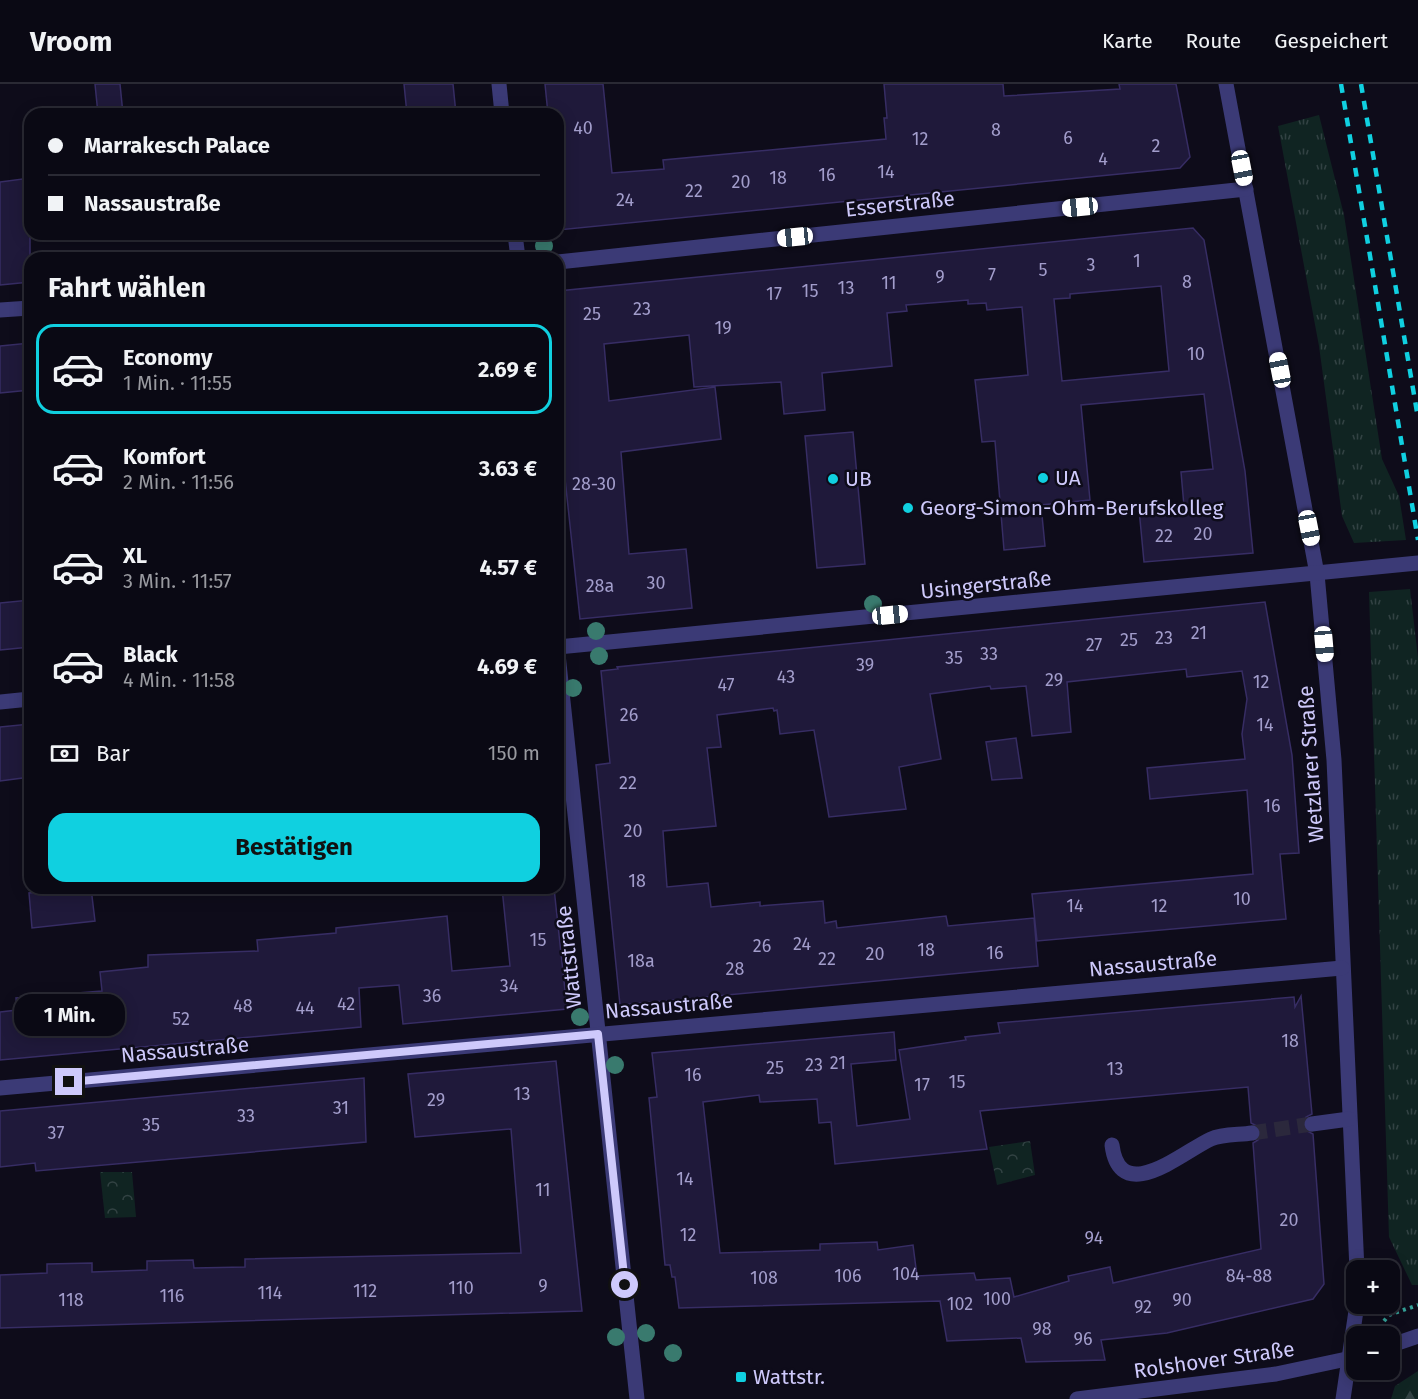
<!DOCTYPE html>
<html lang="de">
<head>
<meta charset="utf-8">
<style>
	body { margin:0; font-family:"Fira Sans",sans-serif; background:#13121d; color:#f1f3f6; height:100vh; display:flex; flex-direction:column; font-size:22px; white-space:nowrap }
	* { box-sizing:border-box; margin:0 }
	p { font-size:20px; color:#999aa0 }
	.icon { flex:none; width:33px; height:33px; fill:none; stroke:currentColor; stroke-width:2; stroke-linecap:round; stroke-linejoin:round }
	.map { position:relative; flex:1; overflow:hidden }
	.panel { position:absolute; left:24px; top:168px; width:540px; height:642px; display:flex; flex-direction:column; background:#0a0914; border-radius:18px; box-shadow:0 3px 15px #0003,0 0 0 2px #2a2a34 }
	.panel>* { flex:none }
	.banner { position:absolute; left:24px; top:24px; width:540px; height:132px; border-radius:18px; box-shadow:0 3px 15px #0003,0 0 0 2px #2a2a34; display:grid; align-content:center; height:132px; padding:0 24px; background:#0a0914 }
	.buttons { position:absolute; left:1346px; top:1176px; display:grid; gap:12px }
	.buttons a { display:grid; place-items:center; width:54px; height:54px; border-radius:12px; background:#0a0914; box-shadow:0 3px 15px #0003,0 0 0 2px #2a2a34; font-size:30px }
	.end { position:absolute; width:27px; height:27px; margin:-14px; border:8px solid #cec9fb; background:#111; box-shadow:0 0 0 3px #111 }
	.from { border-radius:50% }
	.bubble { position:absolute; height:42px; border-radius:18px; background:#0a0914; box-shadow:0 3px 15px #0003,0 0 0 2px #2a2a34; font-size:20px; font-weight:700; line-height:42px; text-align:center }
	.car { position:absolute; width:18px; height:36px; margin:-18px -9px; border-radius:8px; box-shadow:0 0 4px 2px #0007; background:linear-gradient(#fff 24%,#345 0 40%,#fff 0 76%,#345 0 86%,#fff 0) }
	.banner b { display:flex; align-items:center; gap:21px; height:57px; font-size:22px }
	.banner b+b { border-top:2px solid #2a2a34 }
	.banner i { width:15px; height:15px; background:#f1f3f6 }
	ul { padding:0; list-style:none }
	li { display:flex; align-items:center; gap:18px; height:90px; margin:0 12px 9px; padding:0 12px; border:3px solid transparent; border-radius:18px }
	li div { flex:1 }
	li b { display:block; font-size:22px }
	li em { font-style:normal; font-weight:700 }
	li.active { border-color:#10d0e0 }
	li>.icon { width:54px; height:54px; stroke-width:1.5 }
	h2 { padding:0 24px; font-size:27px; line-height:72px }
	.pay { display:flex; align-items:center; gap:15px; height:66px; padding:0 24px; font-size:22px }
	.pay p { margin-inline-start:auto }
	.cta { display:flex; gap:12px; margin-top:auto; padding:12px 24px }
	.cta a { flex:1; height:69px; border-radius:18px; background:#10d0e0; color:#111; font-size:24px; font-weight:700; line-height:69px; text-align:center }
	header { display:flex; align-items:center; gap:36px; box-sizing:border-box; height:84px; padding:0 30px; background:#0a0914; border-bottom:2px solid #2a2a34 }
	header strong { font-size:28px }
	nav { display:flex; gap:33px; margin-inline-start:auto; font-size:21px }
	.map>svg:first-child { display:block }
	.grass { fill:url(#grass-tufts) }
	.forest { fill:url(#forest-firs) }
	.park { fill:url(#park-crowns) }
	.building { fill:#1f193a; stroke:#372d64; stroke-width:1.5; fill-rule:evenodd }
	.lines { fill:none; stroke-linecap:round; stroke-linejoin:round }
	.minor-tunnel { stroke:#2b283c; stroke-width:15; stroke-dasharray:15 8; stroke-linecap:butt }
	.path { stroke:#35a39a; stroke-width:4; stroke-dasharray:3 4.5; stroke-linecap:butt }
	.minor { stroke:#3b3a76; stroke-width:15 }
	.rail { stroke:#10d0e0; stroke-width:4.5; stroke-dasharray:9 8; stroke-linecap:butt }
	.tree { fill:#397a6e }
	.route { stroke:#cec9fb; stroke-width:8 }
	.poi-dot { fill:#10d0e0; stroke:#0e0c1a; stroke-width:2 }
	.labels { text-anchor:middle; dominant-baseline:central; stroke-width:5; stroke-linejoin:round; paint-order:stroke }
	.number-label { font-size:18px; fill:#a29dcb }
	.street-label { font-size:21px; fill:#cec9fb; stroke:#0e0c1a }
	.poi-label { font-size:21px; fill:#cec9fb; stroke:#0e0c1a; text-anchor:start }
</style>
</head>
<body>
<header>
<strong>Vroom</strong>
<nav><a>Karte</a><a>Route</a><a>Gespeichert</a></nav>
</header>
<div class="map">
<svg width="1418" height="1315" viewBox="0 0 1418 1315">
	<defs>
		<pattern id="grass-tufts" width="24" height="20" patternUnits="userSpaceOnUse" patternTransform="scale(1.5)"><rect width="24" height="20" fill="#102422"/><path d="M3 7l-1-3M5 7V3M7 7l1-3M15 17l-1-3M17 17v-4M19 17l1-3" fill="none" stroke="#324243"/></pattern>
		<pattern id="forest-firs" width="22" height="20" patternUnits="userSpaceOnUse" patternTransform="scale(1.5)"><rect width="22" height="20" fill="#102422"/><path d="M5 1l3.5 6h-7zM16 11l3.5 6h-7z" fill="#324243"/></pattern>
		<pattern id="park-crowns" width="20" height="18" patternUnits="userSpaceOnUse" patternTransform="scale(1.5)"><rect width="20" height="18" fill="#102422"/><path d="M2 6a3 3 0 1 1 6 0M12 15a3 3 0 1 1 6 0" fill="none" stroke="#324243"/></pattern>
	</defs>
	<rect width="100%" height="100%" fill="#0e0c1a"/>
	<g class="grass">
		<path d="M1319,31L1344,131L1382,375L1399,412L1406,456L1354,459L1342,432L1319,262L1278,42Z"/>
		<path d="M1410,505L1418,574V1201H1412L1389,1153L1369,508Z"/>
	</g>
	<path class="forest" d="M1418,1287V1315H1391L1395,1302Z"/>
	<g class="park">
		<path d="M1030,1057L1035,1091L997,1101L989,1063Z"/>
		<path d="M100,1088H132L136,1133L105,1134Z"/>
	</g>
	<g class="building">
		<path d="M95,0H120L123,30H98Z"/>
		<path d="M404,0H453L456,30H407Z"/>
		<path d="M545,0H603L612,89L664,85L663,76L886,55L884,34H887L884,0H1003L1004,12L1120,5L1119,0H1176L1190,73L1180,84L558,146V30H548Z"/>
		<path d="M30,94V198L0,201V98Z"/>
		<path d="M1193,144L1204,156L1245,387L1253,469L1144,478L1139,425L1184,422L1181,388L1213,385L1204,310L1081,321L1090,416L1041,421L1045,462L1004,466L995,357L982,358L975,296L1028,291L1022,223L987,226L986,219L968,220V216L906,221L907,227L887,229L892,282L822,289L825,326L784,330L781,298L694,303L689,251L604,260L609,317L715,303L721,355L621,368L629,470L686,465L692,524L580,535L558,329V207ZM1161,202L1169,287L1062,297L1054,215L1070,214V210Z"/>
		<path d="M30,259V306L0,309V262Z"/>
		<path d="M853,348L865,480L817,484L805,352Z"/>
		<path d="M30,516V563L0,566V519Z"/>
		<path d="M1265,518L1292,671L1299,769L1280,770L1286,835L1037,857L1032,810L1253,790L1247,706L1150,715L1147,684L1245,675L1242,650L1247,615L1242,587L1187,593L1186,585L1067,598L1071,648L1032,652L1026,602L991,605L990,602L930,610L941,675L899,683L906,725L829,733L814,646L780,650L777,626L774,627L773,624L717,631L721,663L707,664L716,742L663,747L667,803L708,799L711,823L760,818V822L823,817L825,839L836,837L837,844L946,832L948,842L1034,834L1038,882L620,921L596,681L610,679L601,587L618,585L617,583Z"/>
		<path d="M30,640V693L0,697V643Z"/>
		<path d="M1016,654L1022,694L992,696L986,658Z"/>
		<path d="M78,804H91L95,837L32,844L29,809Z"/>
		<path d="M502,804H554L567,925L403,940L399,901L359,904L361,943L0,976V928L17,926L16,914L102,907L100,888L148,883V871L258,867L257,856L336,849V844L447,832L452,887L510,882Z"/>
		<path d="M1301,912L1312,1030L1306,1033L1302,1041L1305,1046L1313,1050L1324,1200L1313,1215L1167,1249L1101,1256L1105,1276L1026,1278L1021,1254L947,1257L940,1217L679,1224L675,1193H672L670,1181H665L649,1014L657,1013L652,969L894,948L896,976L851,980L857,1042L910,1035L899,966L966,956L965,953L1000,949L998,939L1294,913L1295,923ZM1248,1003L1251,1039L1259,1043L1262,1048L1258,1056L1253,1059L1261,1165L1113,1199L1110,1183L1068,1192L1069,1197L1014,1213L1010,1194L976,1196L974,1189L917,1192L913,1161L878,1166L877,1158L820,1160V1166L720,1169L703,1018L759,1011L760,1018L817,1015L819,1039L831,1038L835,1080L987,1065L980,1027Z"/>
		<path d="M556,977L582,1227L0,1244V1191L47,1189V1180L92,1179V1188L147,1186V1177L193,1176L194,1184L245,1183V1175L521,1169L511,1045L415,1053L408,990Z"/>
		<path d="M364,994L366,1058L36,1087L35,1079L0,1083V1027Z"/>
	</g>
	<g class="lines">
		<path class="minor-tunnel" d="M1252,1049L1312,1040"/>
		<path class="path" d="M1384,1237L1389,1231L1418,1221"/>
		<g class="minor">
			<path d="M499,0L502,30"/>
			<path d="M1226,0L1317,490L1334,676L1357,1186"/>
			<path d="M515,150L518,174"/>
			<path d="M558,178L1246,105"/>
			<path d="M0,226L30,224"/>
			<path d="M558,563L1418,479"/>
			<path d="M558,570L637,1315"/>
			<path d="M0,618L30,615"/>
			<path d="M0,1004L1342,884"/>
			<path d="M1312,1040L1349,1035"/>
			<path d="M1112,1061C1120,1124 1184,1067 1211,1055C1222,1050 1239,1051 1252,1049"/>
			<path d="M1389,1262L1418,1252"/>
			<path d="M1077,1315L1276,1290L1356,1273"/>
			<path d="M1343,1315L1357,1220"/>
		</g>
		<g class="rail">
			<path d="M1341,0L1418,456"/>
			<path d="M1361,0L1418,334"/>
		</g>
	</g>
	<g class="tree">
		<circle cx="544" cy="162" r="9"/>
		<circle cx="873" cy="520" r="9"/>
		<circle cx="596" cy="547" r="9"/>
		<circle cx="599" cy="572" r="9"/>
		<circle cx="573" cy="604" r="9"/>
		<circle cx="580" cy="933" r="9"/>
		<circle cx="615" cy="981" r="9"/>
		<circle cx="646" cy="1249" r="9"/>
		<circle cx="616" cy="1253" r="9"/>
		<circle cx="673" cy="1269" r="9"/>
	</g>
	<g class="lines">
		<path class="route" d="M69,998L598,950L625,1201"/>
	</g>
	<g class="poi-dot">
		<circle cx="1043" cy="394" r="6"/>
		<circle cx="833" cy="395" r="6"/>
		<circle cx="908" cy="424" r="6"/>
		<rect x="735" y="1287" width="12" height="12" rx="3"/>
	</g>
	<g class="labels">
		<g class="number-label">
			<text x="583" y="44">40</text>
			<text x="996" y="46">8</text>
			<text x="1068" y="54">6</text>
			<text x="920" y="55">12</text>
			<text x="1156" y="62">2</text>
			<text x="1103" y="75">4</text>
			<text x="886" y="88">14</text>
			<text x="827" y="91">16</text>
			<text x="778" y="94">18</text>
			<text x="741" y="98">20</text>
			<text x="694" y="107">22</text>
			<text x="625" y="116">24</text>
			<text x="1137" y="177">1</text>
			<text x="1091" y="181">3</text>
			<text x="1043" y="186">5</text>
			<text x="992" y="191">7</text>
			<text x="940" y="193">9</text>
			<text x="1187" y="198">8</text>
			<text x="889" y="199">11</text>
			<text x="846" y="204">13</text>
			<text x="810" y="207">15</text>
			<text x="774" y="210">17</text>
			<text x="642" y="225">23</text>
			<text x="592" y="230">25</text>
			<text x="723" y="244">19</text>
			<text x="1196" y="270">10</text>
			<text x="594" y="400">28-30</text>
			<text x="1203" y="450">20</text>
			<text x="1164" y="452">22</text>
			<text x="656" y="499">30</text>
			<text x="600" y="502">28a</text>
			<text x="1199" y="549">21</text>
			<text x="1164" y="554">23</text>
			<text x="1129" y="556">25</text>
			<text x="1094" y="561">27</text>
			<text x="989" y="570">33</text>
			<text x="954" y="574">35</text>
			<text x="865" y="581">39</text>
			<text x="786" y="593">43</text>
			<text x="1054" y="596">29</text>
			<text x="1261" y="598">12</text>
			<text x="726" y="601">47</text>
			<text x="629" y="631">26</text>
			<text x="1265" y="641">14</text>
			<text x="628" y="699">22</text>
			<text x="1272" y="722">16</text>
			<text x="633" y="747">20</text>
			<text x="637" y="797">18</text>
			<text x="1242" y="815">10</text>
			<text x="1075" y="822">14</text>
			<text x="1159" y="822">12</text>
			<text x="538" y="856">15</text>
			<text x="802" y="860">24</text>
			<text x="762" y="862">26</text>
			<text x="926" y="866">18</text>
			<text x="995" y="869">16</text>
			<text x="875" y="870">20</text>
			<text x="827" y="875">22</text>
			<text x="641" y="877">18a</text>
			<text x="735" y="885">28</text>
			<text x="509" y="902">34</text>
			<text x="432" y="912">36</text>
			<text x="346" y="920">42</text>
			<text x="243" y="922">48</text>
			<text x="305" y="924">44</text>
			<text x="181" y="935">52</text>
			<text x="1290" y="957">18</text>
			<text x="838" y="979">21</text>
			<text x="814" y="981">23</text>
			<text x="775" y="984">25</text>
			<text x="1115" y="985">13</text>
			<text x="693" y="991">16</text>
			<text x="957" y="998">15</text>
			<text x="922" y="1001">17</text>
			<text x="522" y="1010">13</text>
			<text x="436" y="1016">29</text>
			<text x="341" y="1024">31</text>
			<text x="246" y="1032">33</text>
			<text x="151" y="1041">35</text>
			<text x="56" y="1049">37</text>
			<text x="685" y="1095">14</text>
			<text x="543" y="1106">11</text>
			<text x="1289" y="1136">20</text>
			<text x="688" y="1151">12</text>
			<text x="1094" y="1154">94</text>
			<text x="906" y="1190">104</text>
			<text x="848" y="1192">106</text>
			<text x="1249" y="1192">84-88</text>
			<text x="764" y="1194">108</text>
			<text x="543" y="1202">9</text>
			<text x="461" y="1204">110</text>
			<text x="365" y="1207">112</text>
			<text x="270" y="1209">114</text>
			<text x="172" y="1212">116</text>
			<text x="997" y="1215">100</text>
			<text x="71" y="1216">118</text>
			<text x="1182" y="1216">90</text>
			<text x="960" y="1220">102</text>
			<text x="1143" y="1223">92</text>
			<text x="1042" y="1245">98</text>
			<text x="1083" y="1255">96</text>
		</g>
		<g class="street-label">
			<text transform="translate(900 120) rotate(-6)">Esserstraße</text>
			<text transform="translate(986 501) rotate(-6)">Usingerstraße</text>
			<text transform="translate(1311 680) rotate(-94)">Wetzlarer Straße</text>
			<text transform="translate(569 873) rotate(-96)">Wattstraße</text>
			<text transform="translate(1153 880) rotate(-5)">Nassaustraße</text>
			<text transform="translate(669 922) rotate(-5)">Nassaustraße</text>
			<text transform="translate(185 966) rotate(-5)">Nassaustraße</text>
			<text transform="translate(1214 1276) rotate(-8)">Rolshover Straße</text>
		</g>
		<g class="poi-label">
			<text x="1055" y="394">UA</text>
			<text x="845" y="395">UB</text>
			<text x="920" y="424">Georg-Simon-Ohm-Berufskolleg</text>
			<text x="753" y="1293">Wattstr.</text>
		</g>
	</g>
</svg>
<div class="buttons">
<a>+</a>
<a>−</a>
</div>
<i class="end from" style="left:625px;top:1201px"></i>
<i class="end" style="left:69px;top:998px"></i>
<div class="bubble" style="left:14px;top:910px;width:111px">1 Min.</div>
<i class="car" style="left:1242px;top:84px;rotate:169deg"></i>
<i class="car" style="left:1080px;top:123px;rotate:264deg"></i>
<i class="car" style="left:795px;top:153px;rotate:264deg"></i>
<i class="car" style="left:1280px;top:286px;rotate:349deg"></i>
<i class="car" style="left:1309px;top:444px;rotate:169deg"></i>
<i class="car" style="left:890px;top:531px;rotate:84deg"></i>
<i class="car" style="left:1324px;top:560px;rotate:175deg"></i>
<div class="banner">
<b><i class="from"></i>Marrakesch Palace</b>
<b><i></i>Nassaustraße</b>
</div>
<section class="panel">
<h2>Fahrt wählen</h2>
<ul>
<li class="active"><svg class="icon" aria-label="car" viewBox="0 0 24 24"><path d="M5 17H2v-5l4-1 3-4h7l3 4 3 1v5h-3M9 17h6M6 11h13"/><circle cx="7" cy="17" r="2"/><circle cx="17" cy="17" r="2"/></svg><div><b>Economy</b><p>1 Min. · 11:55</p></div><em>2.69 €</em></li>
<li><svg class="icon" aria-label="car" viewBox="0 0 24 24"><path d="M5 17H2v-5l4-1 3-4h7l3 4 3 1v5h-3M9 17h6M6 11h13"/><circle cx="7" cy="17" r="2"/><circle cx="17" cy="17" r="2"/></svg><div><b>Komfort</b><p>2 Min. · 11:56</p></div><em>3.63 €</em></li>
<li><svg class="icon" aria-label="car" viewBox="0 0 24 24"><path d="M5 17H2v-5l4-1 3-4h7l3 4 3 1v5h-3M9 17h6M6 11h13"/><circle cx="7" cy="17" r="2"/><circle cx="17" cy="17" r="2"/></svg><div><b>XL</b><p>3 Min. · 11:57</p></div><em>4.57 €</em></li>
<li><svg class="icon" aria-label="car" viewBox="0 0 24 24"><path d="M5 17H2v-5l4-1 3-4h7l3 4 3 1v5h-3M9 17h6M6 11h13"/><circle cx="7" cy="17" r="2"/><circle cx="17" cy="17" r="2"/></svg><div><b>Black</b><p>4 Min. · 11:58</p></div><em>4.69 €</em></li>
</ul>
<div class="pay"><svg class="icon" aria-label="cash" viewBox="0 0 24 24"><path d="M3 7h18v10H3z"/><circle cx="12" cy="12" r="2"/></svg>Bar<p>150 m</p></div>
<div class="cta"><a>Bestätigen</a></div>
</section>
</div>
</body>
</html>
